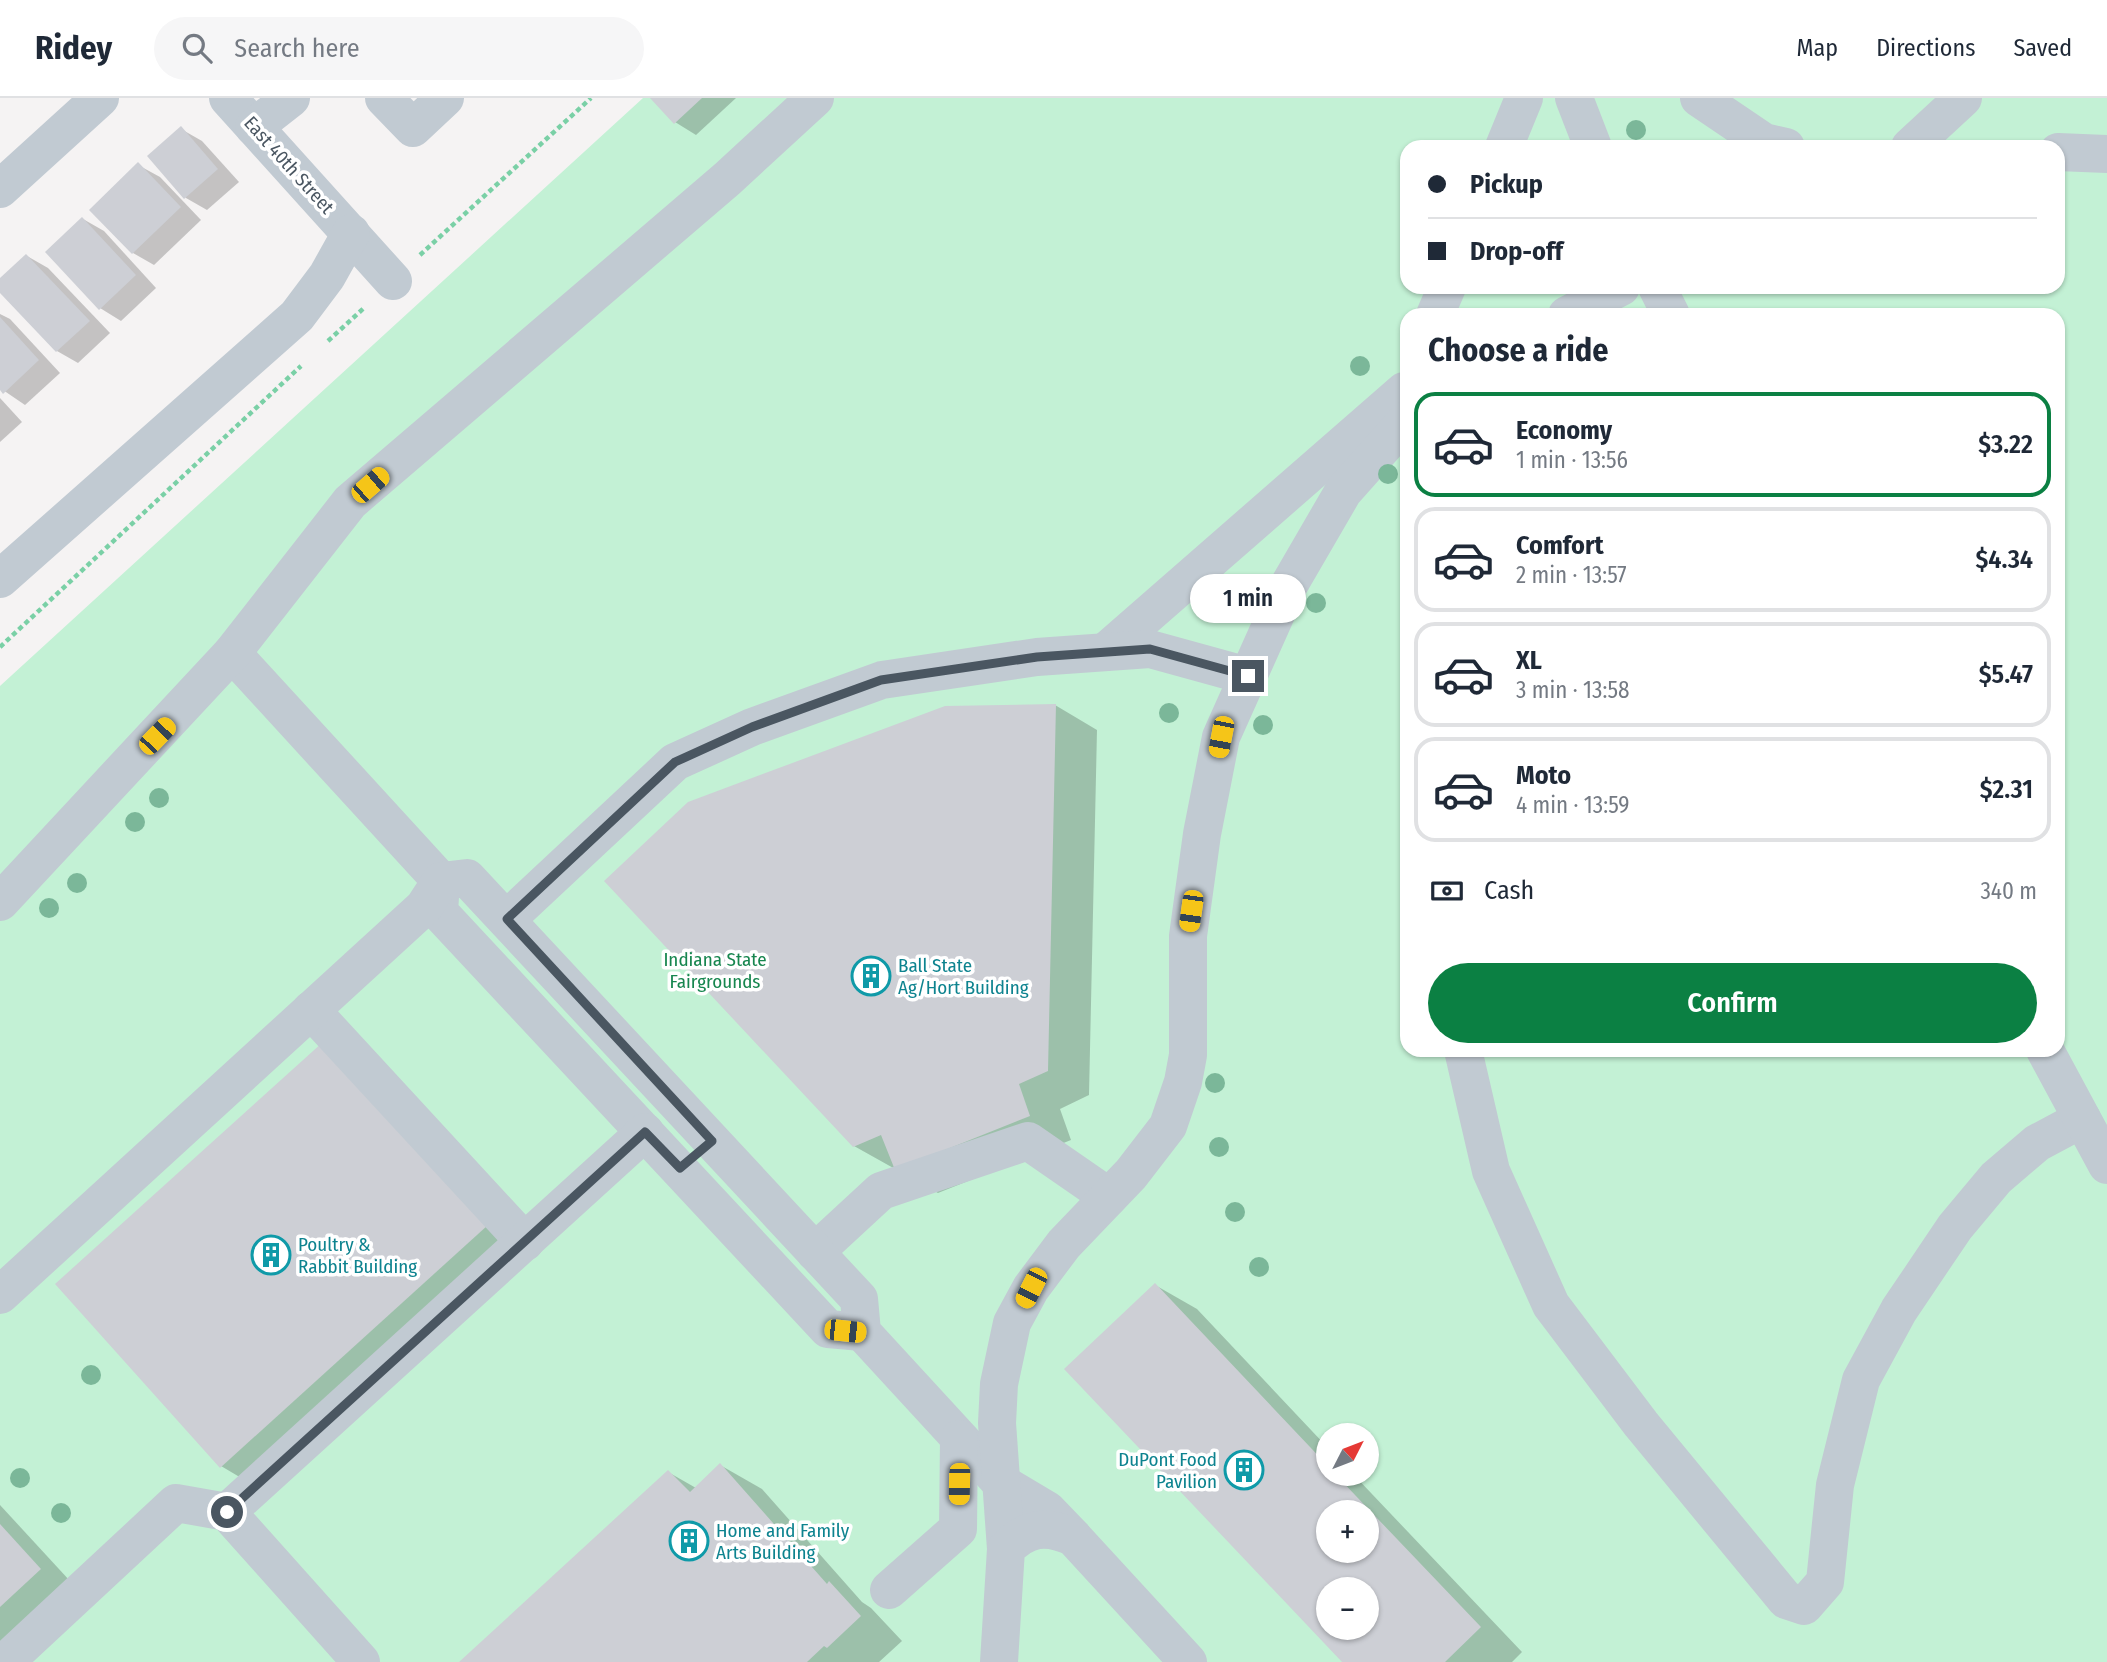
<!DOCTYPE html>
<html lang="en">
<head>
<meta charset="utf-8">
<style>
	body { margin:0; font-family:"Fira Sans Condensed",sans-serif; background:#f6f6f7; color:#1f2937; height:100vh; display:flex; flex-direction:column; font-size:26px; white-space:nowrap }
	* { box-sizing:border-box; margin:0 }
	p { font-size:23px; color:#747a83 }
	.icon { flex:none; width:38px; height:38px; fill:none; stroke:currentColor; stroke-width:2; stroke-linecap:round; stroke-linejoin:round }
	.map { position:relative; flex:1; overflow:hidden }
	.side { position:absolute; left:1400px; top:210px; width:665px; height:749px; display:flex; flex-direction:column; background:#fff; border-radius:21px; box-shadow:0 2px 5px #0004 }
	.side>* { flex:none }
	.top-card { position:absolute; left:1400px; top:42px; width:665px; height:154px; border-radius:21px; box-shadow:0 2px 5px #0004; display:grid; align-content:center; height:154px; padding:0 28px; background:#fff }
	.needle { width:46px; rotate:48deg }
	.buttons { position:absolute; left:1316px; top:1325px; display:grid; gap:14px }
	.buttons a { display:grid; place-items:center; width:63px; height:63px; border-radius:50%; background:#fff; box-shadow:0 2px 5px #0004; font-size:35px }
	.end { position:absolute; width:32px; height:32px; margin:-16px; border:9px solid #4a5661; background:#fff; box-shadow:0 0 0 4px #fff }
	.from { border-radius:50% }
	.bubble { position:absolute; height:49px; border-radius:24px; background:#fff; box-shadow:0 2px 5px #0004; font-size:23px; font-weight:600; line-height:49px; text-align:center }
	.car { position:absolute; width:21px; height:42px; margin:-21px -10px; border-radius:9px; box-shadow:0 0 5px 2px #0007; background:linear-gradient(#f5c518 24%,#345 0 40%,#f5c518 0 76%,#345 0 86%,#f5c518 0) }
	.top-card b { display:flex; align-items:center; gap:24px; height:66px; font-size:26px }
	.top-card b+b { border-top:2px solid #e0e1e3 }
	.top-card i { width:18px; height:18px; background:#1f2937 }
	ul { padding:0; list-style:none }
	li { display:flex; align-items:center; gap:21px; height:105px; margin:0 14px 10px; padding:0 14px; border:4px solid #e0e1e3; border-radius:21px }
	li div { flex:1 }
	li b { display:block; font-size:26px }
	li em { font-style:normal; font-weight:600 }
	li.selected { border-color:#0b8043 }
	li>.icon { width:63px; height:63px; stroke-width:1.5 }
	h2 { padding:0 28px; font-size:32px; line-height:84px }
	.pay { display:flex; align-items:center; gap:18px; height:77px; padding:0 28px; font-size:26px }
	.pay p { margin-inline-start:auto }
	.cta { display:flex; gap:14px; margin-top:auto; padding:14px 28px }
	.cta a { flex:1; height:80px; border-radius:42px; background:#0b8043; color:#fff; font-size:28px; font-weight:600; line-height:80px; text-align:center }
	header { display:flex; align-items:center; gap:42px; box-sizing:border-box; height:98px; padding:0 35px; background:#fff; border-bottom:2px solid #e0e1e3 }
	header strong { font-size:33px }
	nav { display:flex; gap:38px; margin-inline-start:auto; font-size:24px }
	.search { width:490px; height:63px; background:#f6f6f7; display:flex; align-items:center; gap:18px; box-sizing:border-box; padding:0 24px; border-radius:38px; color:#747a83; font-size:26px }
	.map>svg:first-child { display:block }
	.green { fill:#c3f1d5; fill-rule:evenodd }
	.shadow { fill:#0003; fill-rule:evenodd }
	.building { fill:#cdcfd5; fill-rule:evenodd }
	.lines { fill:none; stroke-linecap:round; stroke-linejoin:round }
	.path { stroke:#7ad0a6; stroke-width:4.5; stroke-dasharray:5 3.5; stroke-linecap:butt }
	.minor { stroke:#c1cad2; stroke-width:38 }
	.tree { fill:#7bb799 }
	.route { stroke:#4a5661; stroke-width:9 }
	.labels { text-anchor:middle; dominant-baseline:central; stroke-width:7; stroke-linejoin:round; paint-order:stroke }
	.street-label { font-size:19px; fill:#4a5661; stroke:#fff }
	.park-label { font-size:19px; fill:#17864f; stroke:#fff }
	.culture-label { font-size:19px; fill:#0d838f; stroke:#fff; text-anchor:start }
</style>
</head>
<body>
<header>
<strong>Ridey</strong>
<div class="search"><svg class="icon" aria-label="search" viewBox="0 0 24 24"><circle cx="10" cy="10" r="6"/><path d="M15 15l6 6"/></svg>Search here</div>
<nav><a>Map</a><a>Directions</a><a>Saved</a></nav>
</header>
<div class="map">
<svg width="2107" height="1564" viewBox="0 0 2107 1564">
	<rect width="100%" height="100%" fill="#f5f3f3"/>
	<path class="green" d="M643,0H2107V1564H0V588ZM1407,49H2058V189H1407ZM1407,217H2058V952H1407ZM1328,1337H1367V1376H1328ZM1328,1414H1367V1452H1328ZM1328,1491H1367V1530H1328Z"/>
	<g class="shadow">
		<path d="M653,0H736L696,37L675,24Z"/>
		<path d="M181,31L202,43L239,84L207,112L186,100L149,58Z"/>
		<path d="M138,67L160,79L201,122L154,167L133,155Z"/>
		<path d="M83,121L104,133L156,190L121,223L100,210Z"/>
		<path d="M27,158L48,170L110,235L78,265L57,253L0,193V183Z"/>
		<path d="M0,216L10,221L60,275L25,307L0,290Z"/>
		<path d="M0,300L22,324L0,344Z"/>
		<path d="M1055,607L1097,632L1089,997L1060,1011L1071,1042L938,1095L854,1048Z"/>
		<path d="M323,946L529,1152L263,1393L221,1368Z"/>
		<path d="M1155,1187L1197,1211L1328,1350V1376H1353L1522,1554L1512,1564H1344ZM1328,1414H1367V1452H1328ZM1328,1491H1367V1530H1328Z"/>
		<path d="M720,1367L762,1391L862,1504L871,1510L902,1543L879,1564H462L668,1374L696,1390Z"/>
		<path d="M0,1407L82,1496L0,1564Z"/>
	</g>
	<g class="building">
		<path d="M650,0H702L674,26Z"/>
		<path d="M181,28L218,71L184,101L147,58Z"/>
		<path d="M138,64L181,109L132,156L89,112Z"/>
		<path d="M82,119L136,177L99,212L45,154Z"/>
		<path d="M26,156L90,223L56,254L0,195V180Z"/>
		<path d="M0,219L39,262L3,296L0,292Z"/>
		<path d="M1056,606L1048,973L1019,986L1030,1018L895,1072L881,1037L853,1049L604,783L688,704L945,608Z"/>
		<path d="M323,944L488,1127L220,1370L55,1186Z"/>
		<path d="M1155,1185L1328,1368V1376H1335L1481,1529L1445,1564H1342L1064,1271ZM1328,1414H1367V1452H1328ZM1328,1491H1367V1530H1328Z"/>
		<path d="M720,1365L827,1486L829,1483L861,1518L827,1550L824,1548L807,1564H459L668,1372L690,1394Z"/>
		<path d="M0,1426L41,1471L0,1509Z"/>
	</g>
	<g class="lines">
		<g class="path">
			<path d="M420,157L591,0"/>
			<path d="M328,243L365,209"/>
			<path d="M0,549L301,268"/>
		</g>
		<g class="minor">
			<path d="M228,0L393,183"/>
			<path d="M384,0L413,30L445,0"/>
			<path d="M1574,0L1593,49"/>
			<path d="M1699,0L1764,44L1786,49"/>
			<path d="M254,29L291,0"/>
			<path d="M1504,49L1524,0"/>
			<path d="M1910,49L1963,0"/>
			<path d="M2058,54L2107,56"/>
			<path d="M0,91L100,0"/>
			<path d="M1657,189L1671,217"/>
			<path d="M1435,217L1447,189"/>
			<path d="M1567,217L1621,189"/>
			<path d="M0,481L297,218L327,178L351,135"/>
			<path d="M1105,554L1404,293"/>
			<path d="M232,555L441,783L439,814L828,1231L862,1234"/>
			<path d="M0,804L232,555L350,404L727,81L815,0"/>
			<path d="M507,821L675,664L752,629L882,582L1037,559L1150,551L1248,578"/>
			<path d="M311,912L525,1144"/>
			<path d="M1463,952L1491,1073L1551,1207L1641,1326L1786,1502L1804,1508L1825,1484L1835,1387L1861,1282L1899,1212L1955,1129L1996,1080L2037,1045L2082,1021"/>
			<path d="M2045,952L2107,1067"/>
			<path d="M815,1154L881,1093L1028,1043L1109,1099"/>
			<path d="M0,1197L424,809L441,783L467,780L859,1201L862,1234L1000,1384L1047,1412L1073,1439"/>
			<path d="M227,1414L361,1564"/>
			<path d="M1006,1451L997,1325L999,1286L1012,1225L1031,1190L1064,1146L1131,1076L1168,1028L1183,984L1188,957V838L1202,736L1221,639L1289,487L1343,394L1407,322"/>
			<path d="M889,1492L958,1431L959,1341"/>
			<path d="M5,1564L176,1405L227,1414L645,1034"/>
			<path d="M999,1564L1006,1451C1027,1429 1046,1427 1073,1439L1188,1564"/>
		</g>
	</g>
	<g class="tree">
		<circle cx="1636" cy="32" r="10"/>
		<circle cx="1360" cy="268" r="10"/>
		<circle cx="1388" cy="376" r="10"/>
		<circle cx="1316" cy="505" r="10"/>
		<circle cx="1169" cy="615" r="10"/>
		<circle cx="1263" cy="627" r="10"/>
		<circle cx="159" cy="700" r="10"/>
		<circle cx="135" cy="724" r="10"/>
		<circle cx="77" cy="785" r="10"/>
		<circle cx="49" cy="810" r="10"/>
		<circle cx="1215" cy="985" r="10"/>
		<circle cx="1219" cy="1049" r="10"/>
		<circle cx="1235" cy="1114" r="10"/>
		<circle cx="1259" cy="1169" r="10"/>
		<circle cx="91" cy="1277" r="10"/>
		<circle cx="20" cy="1380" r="10"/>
		<circle cx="61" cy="1415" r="10"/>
	</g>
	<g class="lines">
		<path class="route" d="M227,1414L645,1034L680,1070L712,1043L507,821L675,664L752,629L881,582L1037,559L1150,551L1248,578"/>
	</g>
	<defs>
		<symbol id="building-ring" viewBox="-11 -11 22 22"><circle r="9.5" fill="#fff" stroke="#0f9aa8" stroke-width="1.5"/><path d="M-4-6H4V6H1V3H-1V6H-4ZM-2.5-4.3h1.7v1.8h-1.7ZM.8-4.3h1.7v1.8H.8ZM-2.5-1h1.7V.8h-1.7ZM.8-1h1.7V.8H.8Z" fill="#0f9aa8"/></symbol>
	</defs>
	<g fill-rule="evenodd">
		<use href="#building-ring" x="849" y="856" width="44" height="44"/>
		<use href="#building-ring" x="249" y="1135" width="44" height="44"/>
		<use href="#building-ring" x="1222" y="1350" width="44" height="44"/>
		<use href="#building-ring" x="667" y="1421" width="44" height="44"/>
	</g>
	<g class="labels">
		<g class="street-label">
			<text transform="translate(289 67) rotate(48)">East 40th Street</text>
		</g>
		<g class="park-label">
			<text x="715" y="861">Indiana State<tspan x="715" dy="22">Fairgrounds</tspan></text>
		</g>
		<g class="culture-label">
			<text x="898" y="867">Ball State<tspan x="898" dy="22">Ag/Hort Building</tspan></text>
			<text x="298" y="1146">Poultry &amp;<tspan x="298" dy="22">Rabbit Building</tspan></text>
			<text x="1217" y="1361" text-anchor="end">DuPont Food<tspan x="1217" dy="22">Pavilion</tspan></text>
			<text x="716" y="1432">Home and Family<tspan x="716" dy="22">Arts Building</tspan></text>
		</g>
	</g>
</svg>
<div class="buttons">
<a><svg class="needle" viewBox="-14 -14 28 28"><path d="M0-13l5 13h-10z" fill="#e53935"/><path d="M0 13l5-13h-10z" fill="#747a83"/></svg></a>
<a>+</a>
<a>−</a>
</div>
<i class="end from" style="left:227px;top:1414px"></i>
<i class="end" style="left:1248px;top:578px"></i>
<div class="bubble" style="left:1190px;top:476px;width:116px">1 min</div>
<i class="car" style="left:370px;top:387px;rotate:49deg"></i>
<i class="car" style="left:157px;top:638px;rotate:44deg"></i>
<i class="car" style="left:1221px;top:639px;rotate:191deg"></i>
<i class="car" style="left:1191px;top:813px;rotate:188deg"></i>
<i class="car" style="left:1031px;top:1190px;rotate:207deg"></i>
<i class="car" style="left:845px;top:1233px;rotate:96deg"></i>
<i class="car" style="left:959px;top:1386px;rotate:181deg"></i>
<div class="top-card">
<b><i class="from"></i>Pickup</b>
<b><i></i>Drop-off</b>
</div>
<section class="side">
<h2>Choose a ride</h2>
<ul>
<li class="selected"><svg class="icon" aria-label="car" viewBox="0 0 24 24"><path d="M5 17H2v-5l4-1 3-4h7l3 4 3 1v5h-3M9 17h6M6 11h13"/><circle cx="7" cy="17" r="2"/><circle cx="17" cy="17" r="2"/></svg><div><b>Economy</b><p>1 min · 13:56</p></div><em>$3.22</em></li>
<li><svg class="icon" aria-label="car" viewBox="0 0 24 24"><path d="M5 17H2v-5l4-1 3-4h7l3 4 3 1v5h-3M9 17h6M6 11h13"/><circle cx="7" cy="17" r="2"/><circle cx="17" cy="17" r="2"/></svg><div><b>Comfort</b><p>2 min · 13:57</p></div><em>$4.34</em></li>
<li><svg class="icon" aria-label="car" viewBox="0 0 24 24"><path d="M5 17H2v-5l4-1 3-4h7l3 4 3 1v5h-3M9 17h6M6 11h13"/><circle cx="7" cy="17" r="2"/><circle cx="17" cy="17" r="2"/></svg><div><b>XL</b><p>3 min · 13:58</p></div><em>$5.47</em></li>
<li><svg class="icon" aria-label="car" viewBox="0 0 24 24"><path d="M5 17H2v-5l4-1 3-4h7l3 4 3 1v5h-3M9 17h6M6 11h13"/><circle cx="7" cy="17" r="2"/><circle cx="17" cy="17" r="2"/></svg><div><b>Moto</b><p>4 min · 13:59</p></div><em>$2.31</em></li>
</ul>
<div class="pay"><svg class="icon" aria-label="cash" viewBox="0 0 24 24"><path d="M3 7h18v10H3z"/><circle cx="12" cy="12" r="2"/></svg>Cash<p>340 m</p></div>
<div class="cta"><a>Confirm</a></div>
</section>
</div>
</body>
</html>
